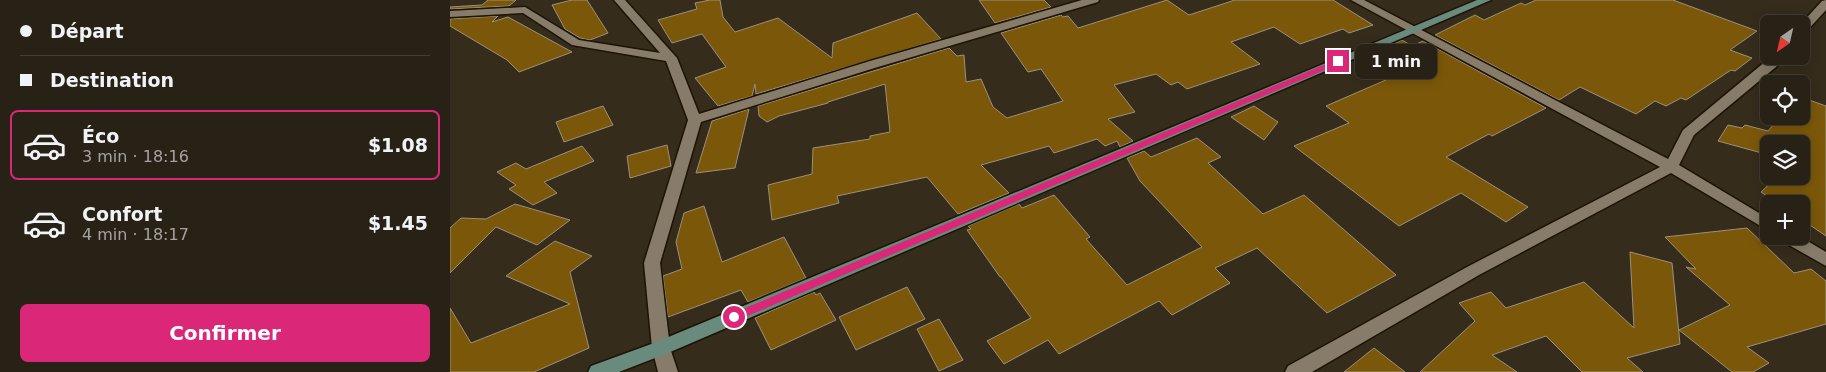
<!DOCTYPE html>
<html lang="fr">
<head>
<meta charset="utf-8">
<style>
	body { margin:0; font-family:"DejaVu Sans",sans-serif; background:#342e22; color:#f1f3f6; height:100vh; display:flex; flex-direction:column; font-size:19px; white-space:nowrap }
	* { box-sizing:border-box; margin:0 }
	p { font-size:16px; color:#a5a3a0 }
	.icon { flex:none; width:28px; height:28px; fill:none; stroke:currentColor; stroke-width:2; stroke-linecap:round; stroke-linejoin:round }
	.map { position:relative; flex:1; overflow:hidden }
	.sheet { display:flex; flex-direction:column; background:#282115; width:450px }
	.sheet>* { flex:none }
	.guide { display:grid; align-content:center; height:110px; padding:0 20px; background:#282115 }
	.needle { width:32px; rotate:214deg }
	.fabs { position:absolute; left:1310px; top:15px; display:grid; gap:10px }
	.fabs a { display:grid; place-items:center; width:50px; height:50px; border-radius:8px; background:#282115; box-shadow:0 2px 12px #0003,0 0 0 1px #443e34; font-size:25px }
	.end { position:absolute; width:22px; height:22px; margin:-11px; border:6px solid #db2777; background:#fff; box-shadow:0 0 0 2px #fff }
	.from { border-radius:50% }
	.bubble { position:absolute; height:35px; border-radius:8px; background:#282115; box-shadow:0 2px 12px #0003,0 0 0 1px #443e34; font-size:16px; font-weight:600; line-height:35px; text-align:center }
	.guide b { display:flex; align-items:center; gap:18px; height:48px; font-size:19px }
	.guide b+b { border-top:1px solid #443e34 }
	.guide i { width:12px; height:12px; background:#f1f3f6 }
	ul { padding:0; list-style:none }
	li { display:flex; align-items:center; gap:15px; height:70px; margin:0 10px 8px; padding:0 10px; border:2px solid transparent; border-radius:8px }
	li div { flex:1 }
	li b { display:block; font-size:19px }
	li em { font-style:normal; font-weight:600 }
	li.on { border-color:#db2777 }
	li>.icon { width:45px; height:45px; stroke-width:1.5 }
	.cta { display:flex; gap:10px; margin-top:auto; padding:10px 20px }
	.cta a { flex:1; height:58px; border-radius:8px; background:#db2777; color:#fff; font-size:20px; font-weight:600; line-height:58px; text-align:center }
	main { display:flex; flex:1; min-height:0 }
	.map>svg:first-child { display:block }
	.building { fill:#7b5809; stroke:#9c907e }
	.lines { fill:none; stroke-linecap:round; stroke-linejoin:round }
	.street-casing { stroke:#1d1405; stroke-width:3 }
	.secondary-casing { stroke:#1d1405; stroke-width:3 }
	.street { fill:#877c6a; fill-rule:evenodd }
	.secondary { fill:#688b7d; fill-rule:evenodd }
	.route { fill:#db2777 }
</style>
</head>
<body>
<main>
<section class="sheet">
<div class="guide">
<b><i class="from"></i>Départ</b>
<b><i></i>Destination</b>
</div>
<ul>
<li class="on"><svg class="icon" aria-label="car" viewBox="0 0 24 24"><path d="M5 17H2v-5l4-1 3-4h7l3 4 3 1v5h-3M9 17h6M6 11h13"/><circle cx="7" cy="17" r="2"/><circle cx="17" cy="17" r="2"/></svg><div><b>Éco</b><p>3 min · 18:16</p></div><em>$1.08</em></li>
<li><svg class="icon" aria-label="car" viewBox="0 0 24 24"><path d="M5 17H2v-5l4-1 3-4h7l3 4 3 1v5h-3M9 17h6M6 11h13"/><circle cx="7" cy="17" r="2"/><circle cx="17" cy="17" r="2"/></svg><div><b>Confort</b><p>4 min · 18:17</p></div><em>$1.45</em></li>
</ul>
<div class="cta"><a>Confirmer</a></div>
</section>
<div class="map">
<svg width="1376" height="372" viewBox="0 0 1376 372">
	<rect width="100%" height="100%" fill="#362c1c"/>
	<g class="building">
		<path d="M38,0H66L59,6L0,9V7L32,5Z"/>
		<path d="M122,0H137L158,33L140,40L130,38L115,29L102,5Z"/>
		<path d="M260,0H270L273,17L285,32L328,18L382,58L383,43L467,13L491,39L306,94L305,84L302,96L268,106L245,78L276,67L252,34L222,43L208,20L247,9L245,3Z"/>
		<path d="M529,0H594L601,7L545,23Z"/>
		<path d="M717,0L739,15L785,0H883L923,25L899,33L893,29L850,44L824,27L781,42L810,64L737,89L728,82L721,85L706,74L664,85L685,112L658,119L683,141L670,147L667,141L655,146L647,139L604,153L599,146L531,165L559,193L508,214L477,177L387,196L389,203L322,220L318,185L362,174L363,148L420,139V136L440,132L435,84L378,102V103L329,116L317,122L309,116L308,106L499,48L507,56L514,55L516,82L531,79L543,107L557,118L613,101L591,69L578,72L551,33L611,15L613,17L618,16L628,28Z"/>
		<path d="M1086,0H1223L1307,31L1280,50L1302,58L1285,71L1281,70L1236,100L1231,98L1216,106L1205,101L1186,114L1130,87L1109,100L985,35L1025,15L1034,20L1071,3L1075,5Z"/>
		<path d="M48,16L42,22L58,17L122,52L69,72L57,60L0,26V19Z"/>
		<path d="M952,40L962,46L973,41L1096,108L1042,136L1039,134L996,157L1078,207L1056,222L1011,193L949,226L844,146L899,123L876,106L945,76L917,60L934,53L932,49Z"/>
		<path d="M1351,97L1376,106V236L1351,219V204H1328L1311,192L1328,176H1351V144H1319V155L1268,141L1278,125L1292,128L1295,125L1318,131L1331,116H1351Z"/>
		<path d="M153,106L163,125L114,142L106,122Z"/>
		<path d="M804,106L828,122L814,140L781,117Z"/>
		<path d="M299,109L285,168L246,173L262,121Z"/>
		<path d="M747,138L771,157L758,163L813,214L854,195L946,275L877,313L807,248L765,268L780,283L722,315L709,301L609,354L598,340L554,364L537,341L581,318L551,277H550L517,230L521,229L518,226L569,204L572,208L604,195L640,237L636,239L677,285L752,247L690,181L677,158L694,151L701,157Z"/>
		<path d="M217,145L221,166L180,178L177,156Z"/>
		<path d="M132,146L144,161L94,182L107,193L83,205L59,189L66,185L47,172L66,163L76,169Z"/>
		<path d="M65,204L120,220L87,245L46,227L0,273V228L11,218L36,219Z"/>
		<path d="M254,206L272,262L334,237L356,278L298,302L291,290L218,317L213,276L232,269L226,242L234,213Z"/>
		<path d="M1297,228L1344,273L1361,269L1376,281V324L1297,347L1319,363L1303,372H1282L1229,330L1280,305L1236,267L1246,269L1215,237Z"/>
		<path d="M105,241L142,256L120,272L139,348L84,372H0V308L21,343L120,304L56,276Z"/>
		<path d="M1180,252L1222,263L1230,344L1177,358L1193,372H1132L1096,336L1042,355L1067,372H970L1025,321L1009,303L1041,292L1056,308L1134,282L1184,328Z"/>
		<path d="M457,287L475,319L406,350L389,317Z"/>
		<path d="M364,292L366,295L370,293L386,320L321,350L305,318Z"/>
		<path d="M489,319L513,360L489,371L467,329Z"/>
		<path d="M924,348L955,372H894Z"/>
	</g>
	<g class="lines">
		<defs>
			<g id="street">
				<path d="M164,0H175L227,58L249,114L420,61L632,0H649L648,2L428,67L251,122L210,263L220,348L228,372H208L202,348L194,263L238,120L216,61L122,45L73,13L0,17V11L75,7L129,40L210,53Z"/>
				<path d="M901,0H914L1218,159L1233,130L1322,56H1335L1326,67L1244,135L1229,165L1319,219V231L1221,173L1029,275L862,372H835L838,366L1017,267L1210,167Z"/>
				<path d="M1376,0V10L1355,33L1351,34V24L1372,1Z"/>
				<path d="M1328,236H1349L1376,252V266L1330,240Z"/>
			</g>
			<path id="secondary" d="M1027,0H1041L218,353L169,372H138L141,366L204,343Z"/>
		</defs>
		<use href="#street" class="street-casing"/>
		<use href="#secondary" class="secondary-casing"/>
		<use href="#street" class="street"/>
		<use href="#secondary" class="secondary"/>
	</g>
	<path class="route" d="M888,59L891,60V63L288,320L284,321L279,317L281,314Z"/>
</svg>
<div class="fabs">
<a><svg class="needle" viewBox="-14 -14 28 28"><path d="M0-13l5 13h-10z" fill="#e53935"/><path d="M0 13l5-13h-10z" fill="#a5a3a0"/></svg></a>
<a><svg class="icon" aria-label="locate" viewBox="0 0 24 24"><circle cx="12" cy="12" r="6"/><path d="M12 2v4M12 18v4M2 12h4M18 12h4"/></svg></a>
<a><svg class="icon" aria-label="layers" viewBox="0 0 24 24"><path d="M12 4l9 5-9 5-9-5zM3 14l9 5 9-5"/></svg></a>
<a>+</a>
</div>
<i class="end from" style="left:284px;top:317px"></i>
<i class="end" style="left:888px;top:61px"></i>
<div class="bubble" style="left:905px;top:44px;width:82px">1 min</div>
</div>
</main>
</body>
</html>
